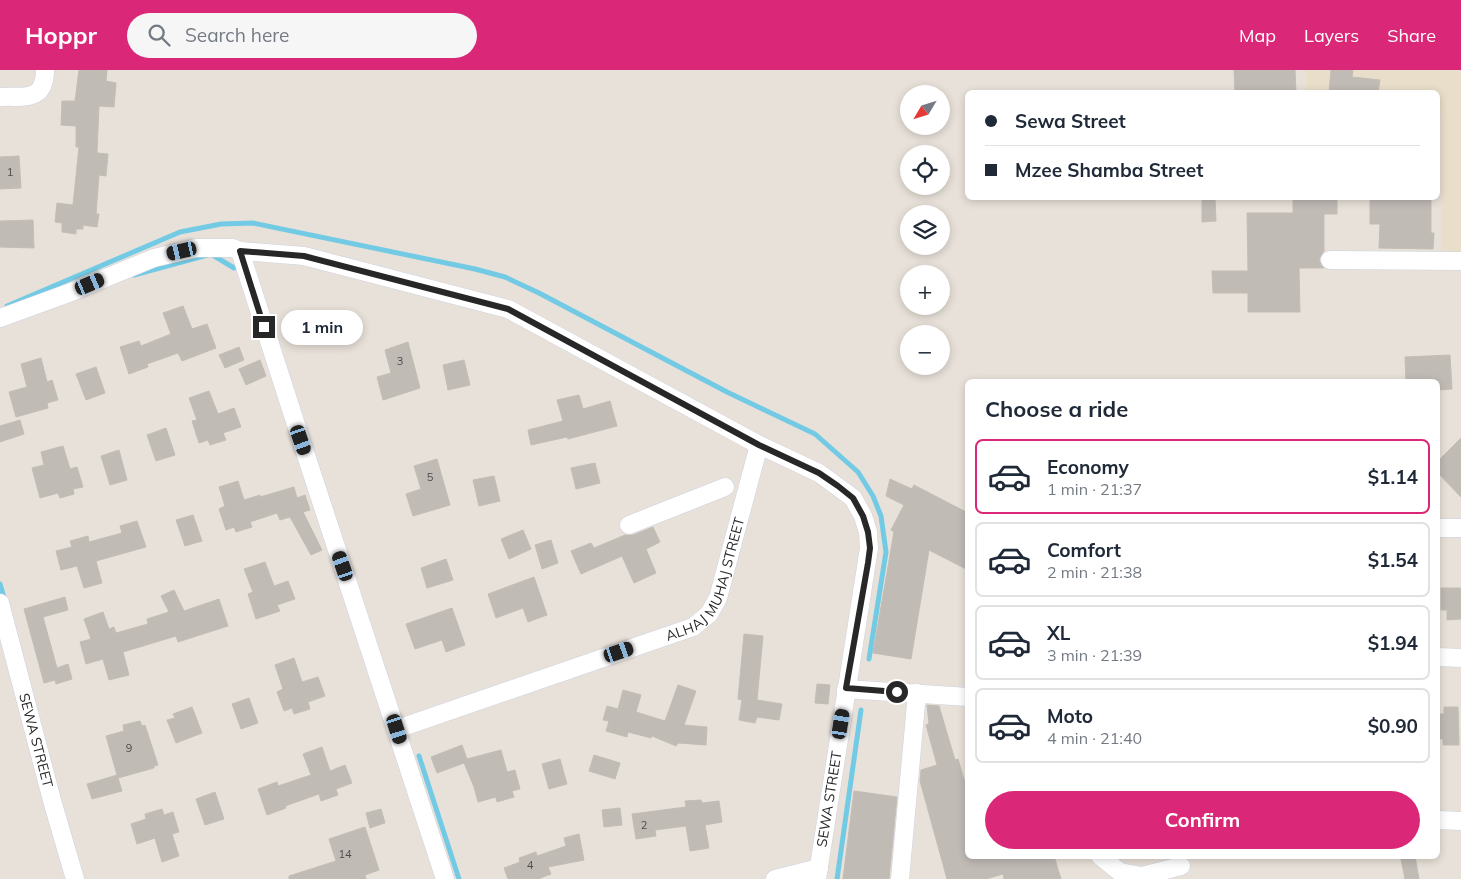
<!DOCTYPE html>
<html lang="en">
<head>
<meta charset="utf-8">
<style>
	body { margin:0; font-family:Mulish,sans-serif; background:#f6f6f7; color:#1f2937; height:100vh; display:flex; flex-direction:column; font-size:19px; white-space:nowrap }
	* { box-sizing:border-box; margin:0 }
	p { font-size:16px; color:#747a83 }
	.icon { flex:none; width:28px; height:28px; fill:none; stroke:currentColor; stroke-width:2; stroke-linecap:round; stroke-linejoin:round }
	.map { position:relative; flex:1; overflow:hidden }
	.panel { position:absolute; left:965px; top:309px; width:475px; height:480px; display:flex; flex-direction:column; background:#fff; border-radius:8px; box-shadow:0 2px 8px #0003 }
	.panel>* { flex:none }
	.top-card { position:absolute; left:965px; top:20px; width:475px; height:110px; border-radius:8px; box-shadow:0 2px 8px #0003; display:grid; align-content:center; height:110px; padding:0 20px; background:#fff }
	.needle { width:32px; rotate:232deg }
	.controls { position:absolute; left:900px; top:15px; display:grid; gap:10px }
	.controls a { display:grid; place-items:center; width:50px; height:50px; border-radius:50%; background:#fff; box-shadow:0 2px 8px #0003; font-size:25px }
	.end { position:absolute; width:22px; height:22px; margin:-11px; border:6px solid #272727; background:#fff; box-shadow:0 0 0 2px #fff }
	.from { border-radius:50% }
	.bubble { position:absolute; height:35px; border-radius:18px; background:#fff; box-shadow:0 2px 8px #0003; font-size:16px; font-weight:700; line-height:35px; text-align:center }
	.car { position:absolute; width:15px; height:30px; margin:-15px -8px; border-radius:6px; box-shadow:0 0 4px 1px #0007; background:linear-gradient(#222 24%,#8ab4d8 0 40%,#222 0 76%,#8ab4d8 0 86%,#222 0) }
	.top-card b { display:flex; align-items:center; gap:18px; height:48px; font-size:19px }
	.top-card b+b { border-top:1px solid #e0e1e3 }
	.top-card i { width:12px; height:12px; background:#1f2937 }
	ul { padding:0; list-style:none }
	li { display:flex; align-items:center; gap:15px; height:75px; margin:0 10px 8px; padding:0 10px; border:2px solid #e0e1e3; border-radius:8px }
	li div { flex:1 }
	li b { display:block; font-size:19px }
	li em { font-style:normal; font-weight:700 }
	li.current { border-color:#db2777 }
	li>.icon { width:45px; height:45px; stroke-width:1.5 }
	h2 { padding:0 20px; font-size:22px; line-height:60px }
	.cta { display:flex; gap:10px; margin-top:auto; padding:10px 20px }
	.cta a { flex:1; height:58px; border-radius:30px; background:#db2777; color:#fff; font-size:20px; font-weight:700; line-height:58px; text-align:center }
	header { display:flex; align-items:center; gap:30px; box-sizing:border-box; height:70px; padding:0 25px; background:#db2777; color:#fff }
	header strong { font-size:24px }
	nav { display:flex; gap:28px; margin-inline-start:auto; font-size:18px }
	.search { width:350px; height:45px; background:#f6f6f7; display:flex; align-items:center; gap:12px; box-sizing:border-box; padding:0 18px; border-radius:28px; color:#747a83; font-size:19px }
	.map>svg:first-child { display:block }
	.education { fill:#e9dec9 }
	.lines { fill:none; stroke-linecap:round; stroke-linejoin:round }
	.stream { stroke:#72cae4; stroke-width:5 }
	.building { fill:#c1bbb6; stroke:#c3bdb3 }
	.minor-casing { stroke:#ced2df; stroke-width:19 }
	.minor { stroke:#fff; stroke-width:18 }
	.route { stroke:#272727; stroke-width:6 }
	.labels { text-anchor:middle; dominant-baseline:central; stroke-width:4; stroke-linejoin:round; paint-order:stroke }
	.number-label { font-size:11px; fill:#4e4c4b }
	.street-label { font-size:14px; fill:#272727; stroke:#fff }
</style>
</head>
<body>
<header>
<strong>Hoppr</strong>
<div class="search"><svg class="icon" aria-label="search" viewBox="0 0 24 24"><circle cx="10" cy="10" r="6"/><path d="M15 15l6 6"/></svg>Search here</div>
<nav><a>Map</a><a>Layers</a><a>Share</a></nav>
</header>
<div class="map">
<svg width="1461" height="809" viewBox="0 0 1461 809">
	<rect width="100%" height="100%" fill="#e8e1d9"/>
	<path class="education" d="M1306,0H1461V182H1441V43L1438,42V22H1306Z"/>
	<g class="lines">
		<g class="stream">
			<path d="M134,205L211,184L234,198"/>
			<path d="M7,236L180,162L221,154L253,153L475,199L505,207L539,223L727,322L815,364L858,402L873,426L881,446L886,482L869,589"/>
			<path d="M0,514L5,531"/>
			<path d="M419,686L459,809"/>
			<path d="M837,809L861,640"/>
		</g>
	</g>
	<g class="building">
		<path d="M79,0H107L106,11L116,13L114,37L99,36L97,83L108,84L106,106L99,105L96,144H99L97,157L83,155V159H76V164L62,162V153L55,152L57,133L73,135L79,77H76V56L61,55L62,31H75Z"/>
		<path d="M1234,0H1295L1296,22H1235Z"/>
		<path d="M1331,0H1353L1352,7L1380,10L1378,22H1329Z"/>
		<path d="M19,86L21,118L0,119V87Z"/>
		<path d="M1202,128H1215L1216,151L1202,152Z"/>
		<path d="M1293,128H1337V144H1324V181L1319,189L1321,195L1324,198H1299L1300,242H1248V223H1213L1212,201H1248L1247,143H1293Z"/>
		<path d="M1370,128H1431V163H1434L1433,179L1379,178L1380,154H1370Z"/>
		<path d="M33,150L34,178L0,177V151Z"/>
		<path d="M183,236L192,259L207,254L216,278L182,291L178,283L147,294L148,297L129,304L120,277L139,271L141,276L171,264L163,243Z"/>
		<path d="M408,272L420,318L383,330L377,307L391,303L385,280Z"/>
		<path d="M239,277L244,290L225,298L219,285Z"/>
		<path d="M1450,285L1452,319L1438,320V311H1406L1405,287Z"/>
		<path d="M41,288L47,312L52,310L58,330L47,333L48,338L16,347L9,322L27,317L21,294Z"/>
		<path d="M260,290L266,306L246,315L239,299Z"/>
		<path d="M464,290L470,315L448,320L443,295Z"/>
		<path d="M96,297L105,323L86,330L76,304Z"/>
		<path d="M209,321L218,344L234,338L241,357L223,363L226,370L210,375L208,370L199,373L192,351L197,350L189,328Z"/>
		<path d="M579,325L583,339L610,331L617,356L568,369L567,367L531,375L528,360L563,351L557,330Z"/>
		<path d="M20,350L24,364L0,372V356Z"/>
		<path d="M166,358L175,385L156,391L147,365Z"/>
		<path d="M1461,368V427L1438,403V391Z"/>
		<path d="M63,376L70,399L77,397L83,417L73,419L74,424L60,428L58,423L40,428L32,398L44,395L41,382Z"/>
		<path d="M119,380L127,410L110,415L101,386Z"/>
		<path d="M437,389L450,435L413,446L406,424L421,419L414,396Z"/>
		<path d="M595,393L600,413L576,419L571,398Z"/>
		<path d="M494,406L500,431L479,436L473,410Z"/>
		<path d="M890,409L912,419L914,415L968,443V500L929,480L911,589L873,583L894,462L891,460L904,435L886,426Z"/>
		<path d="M238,411L244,430L260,425V427L294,417L297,428L305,425L310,440L303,442L322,480L311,485L290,447L280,450L277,443L250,452L252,457L236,462L234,457L226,460L219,439L225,436L219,417Z"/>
		<path d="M193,445L202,471L185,476L176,450Z"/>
		<path d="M137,451L146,477L96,491L102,513L84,518L77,496L61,500L56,481L72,477L70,471L88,466L89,472L122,463L120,456Z"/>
		<path d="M653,457L660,472L646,479L656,503L634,513L622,486L581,504L571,481L591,473L594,478L625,465H633Z"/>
		<path d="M523,460L531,479L509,489L501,469Z"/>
		<path d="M551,470L558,493L542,499L535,475Z"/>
		<path d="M446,489L453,510L427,518L421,498Z"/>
		<path d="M265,492L274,516L288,511L295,529L277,535L280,541L256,549L248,524L253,522L244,499Z"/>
		<path d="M534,507L547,545L528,552L523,538L496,548L488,524Z"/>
		<path d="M1441,518H1461V549L1447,550V540H1441Z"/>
		<path d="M174,520L184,541L219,529L228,556L178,572L176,566L123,582L129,605L109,610L103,589L86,594L80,572L91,569L84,549L103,542L109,559L114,557L116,563L148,554L147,549L169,542L161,526Z"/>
		<path d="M65,527L68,540L43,547L57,598L68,594L72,609L56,614L55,610L44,613L24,539Z"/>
		<path d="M452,538L465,575L446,582L442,570L415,579L406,554Z"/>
		<path d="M744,564L763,566L757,630L782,634L779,650L757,647L755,653L739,650L742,630L738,629Z"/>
		<path d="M294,588L302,612L318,607L325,626L308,632L310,639L294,644L292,638L284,641L277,622L283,619L275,595Z"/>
		<path d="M817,614L830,615L828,634L815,633Z"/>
		<path d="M678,615L696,621L684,655L707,657L706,675L678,673L676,676L652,666L651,668L628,662L627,667L606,661L609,651L603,650L607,636L618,639L623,620L641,625L636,642L665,651Z"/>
		<path d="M249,628L258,653L241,659L232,634Z"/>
		<path d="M927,635L939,636L955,690L958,689L968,723V786H1054L1061,809H1004L1003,804L986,809H947L920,711L921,700L937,695L926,655L929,654Z"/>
		<path d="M192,637L202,663L176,673L167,650L175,648L173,644Z"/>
		<path d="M1444,637H1458L1459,675H1443V669H1438V644H1444Z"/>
		<path d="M140,651L142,656L145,655L158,695L154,696V698L118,708L122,721L92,729L87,714L117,705L106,666L124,661L123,655Z"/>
		<path d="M462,675L467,689L501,680L507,702L515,700L520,719L512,721L514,727L497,732L496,727L478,732L474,717L464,693L437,703L431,687Z"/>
		<path d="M322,677L330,701L345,695L352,713L336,719L338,725L321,731L319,724L285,736L286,738L267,745L258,719L277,712L278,716L311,705L303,684Z"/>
		<path d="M594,685L620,693L615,709L589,701Z"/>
		<path d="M560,689L567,714L549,719L542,694Z"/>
		<path d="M854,721L897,727L889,809H843Z"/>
		<path d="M215,722L224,749L205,755L196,729Z"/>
		<path d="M701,730L702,733L719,731L722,752L705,755L709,778L690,781L686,756L655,760L656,766L636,769L632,744L686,737L685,731Z"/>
		<path d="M620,738L622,755L604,757L602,740Z"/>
		<path d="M162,739L164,745L173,742L179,762L172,764L179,786L162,792L155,768L137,774L131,754L146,749L145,744Z"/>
		<path d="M381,739L385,753L370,758L366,743Z"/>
		<path d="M365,757L379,800L365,805L366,809H289V806L336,791L329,769Z"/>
		<path d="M579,764L584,790L548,797L551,804L538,809H508L504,798L520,792L519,788L536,782L537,786L566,776L564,768Z"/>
		<path d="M1415,786L1419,809H1405L1401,789Z"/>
	</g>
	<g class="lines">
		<defs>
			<g id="minor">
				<path d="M0,27C24,26 45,32 45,0"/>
				<path d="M240,181L301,370L445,809"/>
				<path d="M1330,190L1461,191"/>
				<path d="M0,248L74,221L154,188L196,178H233L240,181L304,186L508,239L759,375L819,403L853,428L863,446L868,462L869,478L817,809"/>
				<path d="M629,455L725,417"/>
				<path d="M1438,458H1461"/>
				<path id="s1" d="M0,533L53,734L75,809"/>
				<path d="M1438,587L1461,588"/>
				<path d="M846,619L968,627"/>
				<path id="s2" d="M397,659L693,557L709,544L718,528L759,375"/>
				<path d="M1438,750L1461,751"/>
				<path d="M1100,786L1120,802L1142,806L1181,796"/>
				<path d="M775,809L819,798"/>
				<path d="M900,809L917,623"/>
			</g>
		</defs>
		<use href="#minor" class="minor-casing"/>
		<use href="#minor" class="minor"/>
	</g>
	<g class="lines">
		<path class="route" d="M264,257L240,181L304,186L508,239L759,375L819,403L838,416L853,428L863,446L868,462L870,478L868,493L846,618L897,622"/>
	</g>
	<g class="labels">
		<g class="number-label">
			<text x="10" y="102">1</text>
			<text x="400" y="291">3</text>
			<text x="430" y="407">5</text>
			<text x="129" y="678">9</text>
			<text x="644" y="755">2</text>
			<text x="345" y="784">14</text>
			<text x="530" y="795">4</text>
		</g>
		<g class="street-label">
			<text stroke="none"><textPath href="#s2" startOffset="360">ALHAJ MUHAJ STREET</textPath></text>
			<text stroke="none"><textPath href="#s1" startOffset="142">SEWA STREET</textPath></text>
			<text transform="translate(829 729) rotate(-81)">SEWA STREET</text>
		</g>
	</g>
</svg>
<div class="controls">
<a><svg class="needle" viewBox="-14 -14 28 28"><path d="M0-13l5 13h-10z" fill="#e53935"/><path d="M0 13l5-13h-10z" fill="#747a83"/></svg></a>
<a><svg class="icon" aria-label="locate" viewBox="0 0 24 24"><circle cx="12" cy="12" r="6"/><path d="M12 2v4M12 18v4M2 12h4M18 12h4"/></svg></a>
<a><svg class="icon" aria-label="layers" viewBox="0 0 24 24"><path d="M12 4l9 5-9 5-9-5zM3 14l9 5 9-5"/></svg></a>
<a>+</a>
<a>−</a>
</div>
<i class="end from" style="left:897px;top:622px"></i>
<i class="end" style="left:264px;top:257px"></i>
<div class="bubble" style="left:281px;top:240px;width:82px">1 min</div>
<i class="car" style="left:182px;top:181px;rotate:257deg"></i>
<i class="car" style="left:90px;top:214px;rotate:67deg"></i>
<i class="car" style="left:301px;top:370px;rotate:161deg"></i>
<i class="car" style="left:343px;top:496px;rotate:341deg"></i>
<i class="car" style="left:619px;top:582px;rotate:71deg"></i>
<i class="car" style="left:841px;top:654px;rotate:9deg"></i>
<i class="car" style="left:397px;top:659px;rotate:162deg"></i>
<div class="top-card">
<b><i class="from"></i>Sewa Street</b>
<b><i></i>Mzee Shamba Street</b>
</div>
<section class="panel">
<h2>Choose a ride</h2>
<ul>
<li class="current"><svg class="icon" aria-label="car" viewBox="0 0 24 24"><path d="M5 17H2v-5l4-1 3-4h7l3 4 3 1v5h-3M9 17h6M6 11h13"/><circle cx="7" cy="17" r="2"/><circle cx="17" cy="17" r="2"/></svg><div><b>Economy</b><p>1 min · 21:37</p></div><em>$1.14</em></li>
<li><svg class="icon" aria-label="car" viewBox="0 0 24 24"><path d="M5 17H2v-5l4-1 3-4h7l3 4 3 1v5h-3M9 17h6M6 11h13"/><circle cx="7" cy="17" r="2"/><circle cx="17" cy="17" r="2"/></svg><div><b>Comfort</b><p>2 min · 21:38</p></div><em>$1.54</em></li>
<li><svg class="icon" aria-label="car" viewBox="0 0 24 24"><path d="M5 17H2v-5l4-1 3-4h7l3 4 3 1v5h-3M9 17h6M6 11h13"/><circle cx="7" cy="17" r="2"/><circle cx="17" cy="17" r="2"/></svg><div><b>XL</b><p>3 min · 21:39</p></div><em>$1.94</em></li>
<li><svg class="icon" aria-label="car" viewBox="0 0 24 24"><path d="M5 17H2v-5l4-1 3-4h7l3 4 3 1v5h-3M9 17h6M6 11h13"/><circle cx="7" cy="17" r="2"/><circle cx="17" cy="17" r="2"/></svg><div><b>Moto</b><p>4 min · 21:40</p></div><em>$0.90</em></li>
</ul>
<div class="cta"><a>Confirm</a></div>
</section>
</div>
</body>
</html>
